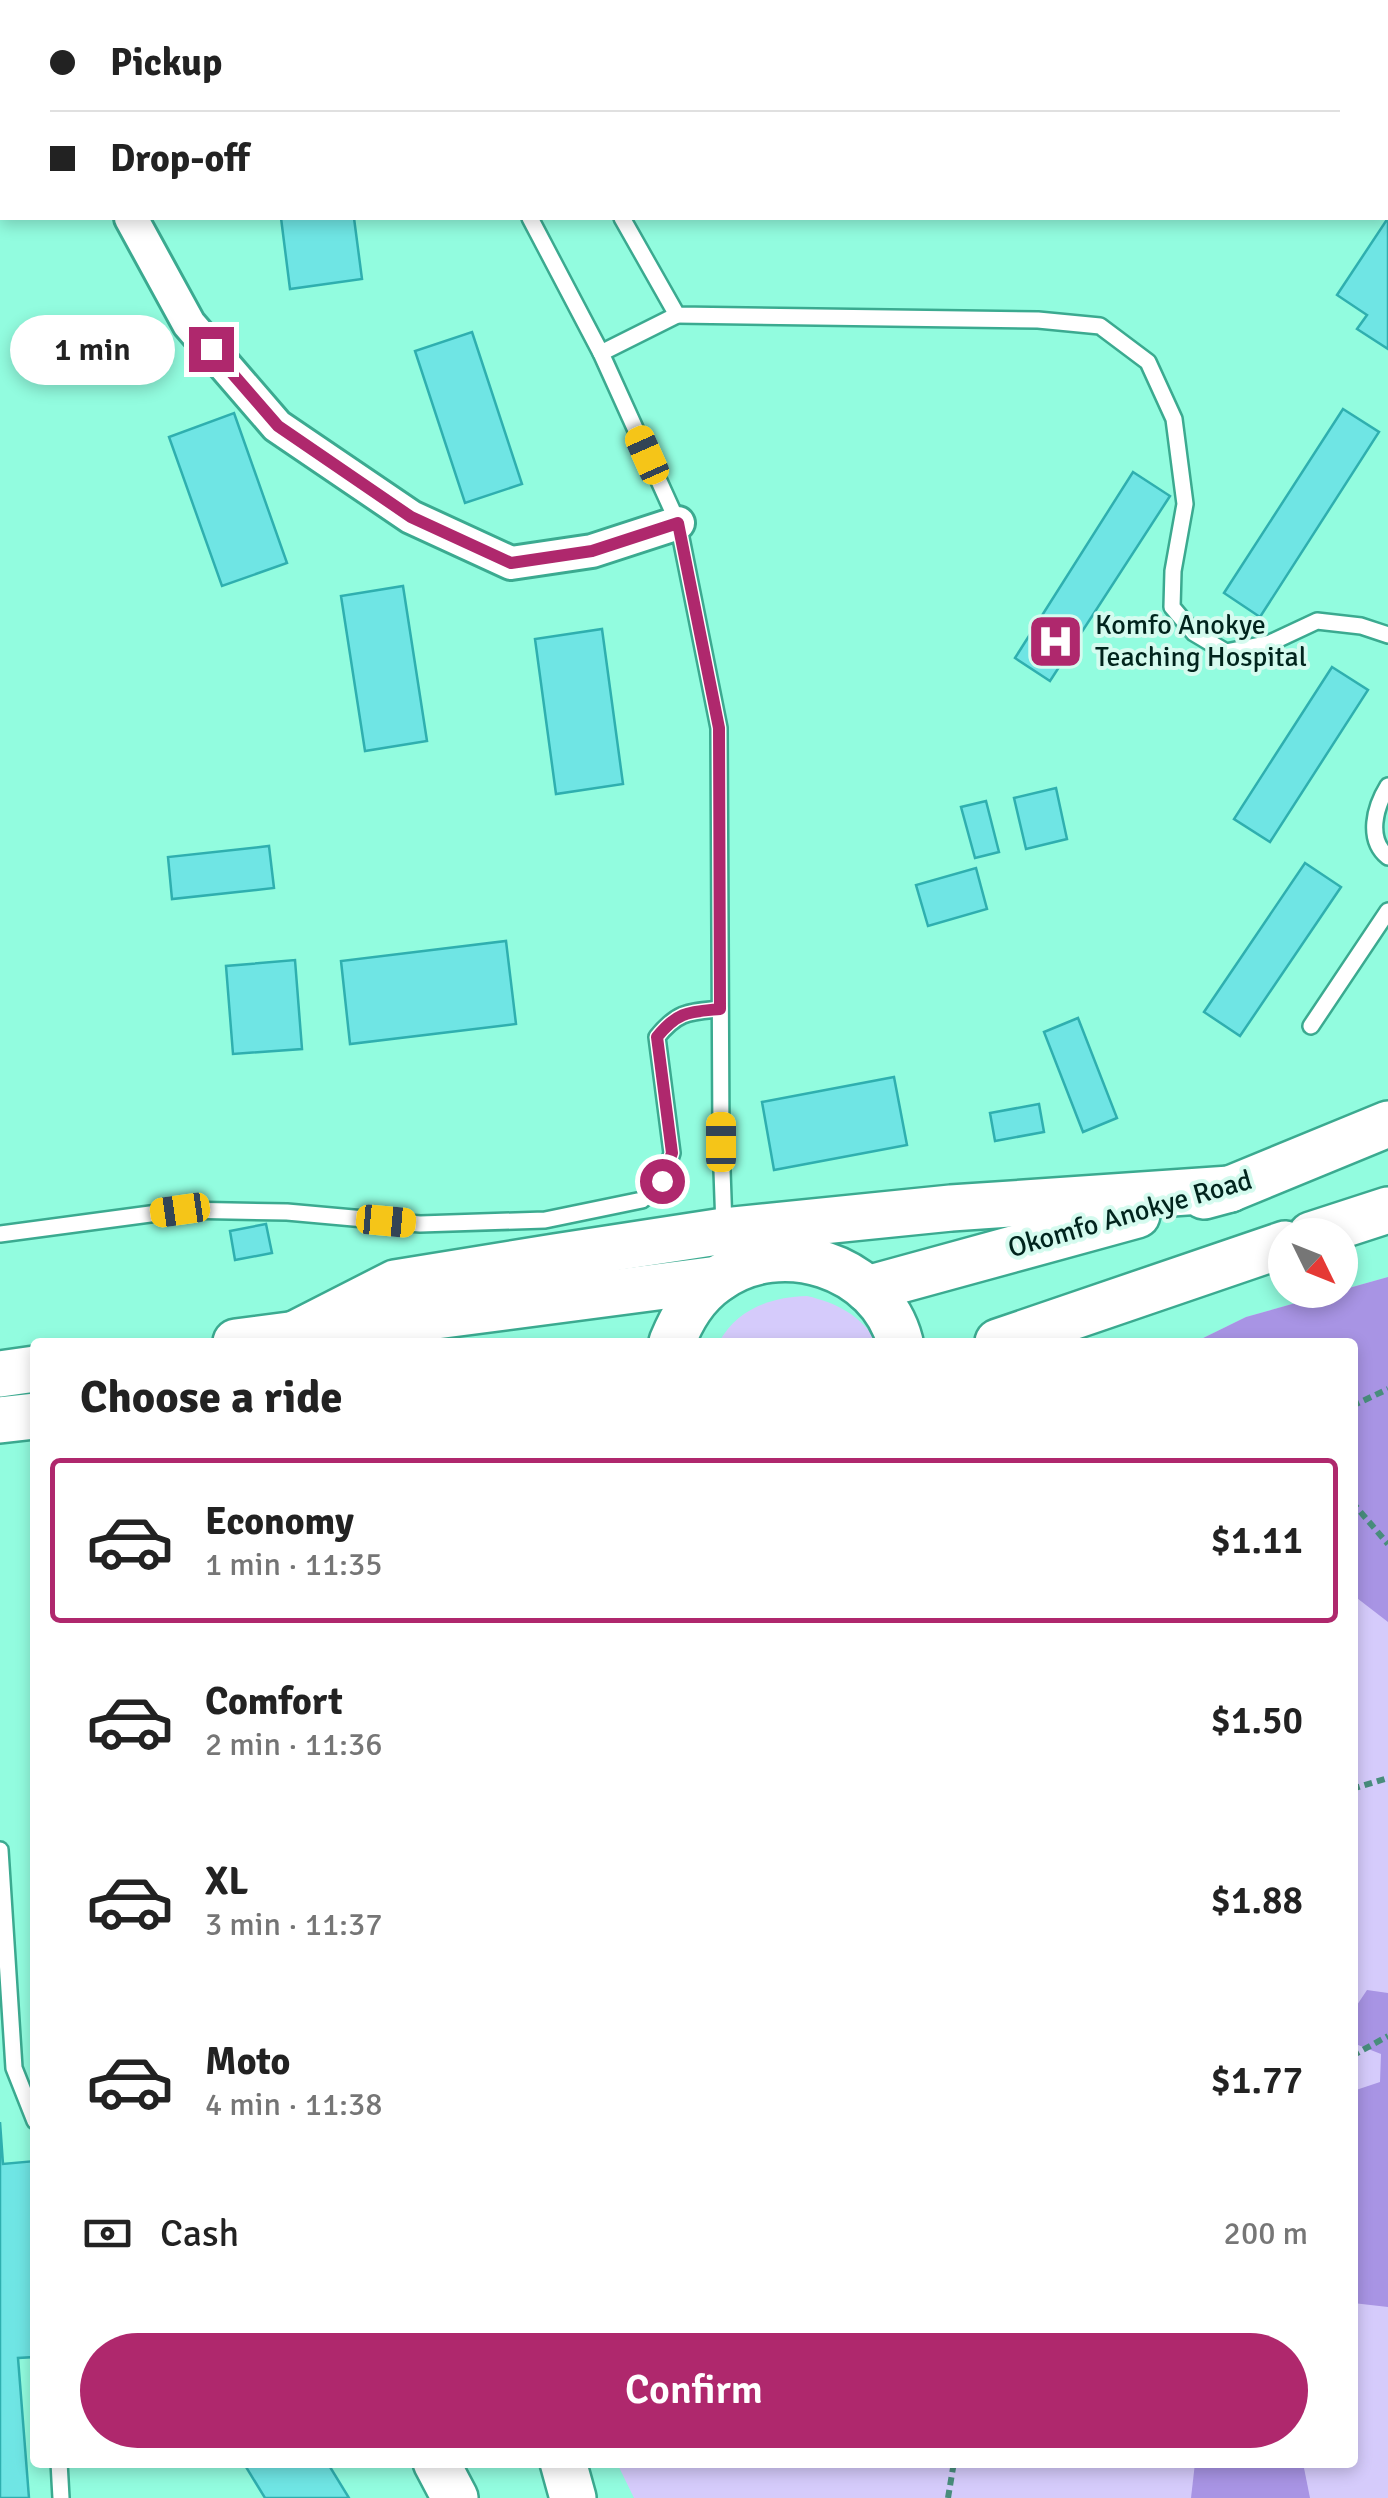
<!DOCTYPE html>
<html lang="en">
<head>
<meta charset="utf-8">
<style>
	body { margin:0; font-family:Signika,sans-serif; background:#f6f6f6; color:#222; height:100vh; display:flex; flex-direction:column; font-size:38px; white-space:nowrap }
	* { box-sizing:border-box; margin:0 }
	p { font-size:32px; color:#767676 }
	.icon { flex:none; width:55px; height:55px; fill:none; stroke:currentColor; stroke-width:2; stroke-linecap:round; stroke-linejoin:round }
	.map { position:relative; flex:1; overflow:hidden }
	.side { position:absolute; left:30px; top:1338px; width:1328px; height:1130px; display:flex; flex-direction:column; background:#fff; border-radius:10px; box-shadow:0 5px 15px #0003 }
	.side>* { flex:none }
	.guide { position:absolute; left:0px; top:0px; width:1390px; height:220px; box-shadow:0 5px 15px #0003; display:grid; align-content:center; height:220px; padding:0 50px; background:#fff }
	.needle { width:65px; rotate:133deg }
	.tools { position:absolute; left:1268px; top:1218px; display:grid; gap:20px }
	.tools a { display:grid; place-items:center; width:90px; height:90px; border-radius:50%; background:#fff; box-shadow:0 5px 15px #0003; font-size:50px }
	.end { position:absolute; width:45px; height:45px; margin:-22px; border:12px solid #af286d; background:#fff; box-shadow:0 0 0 5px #fff }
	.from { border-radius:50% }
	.bubble { position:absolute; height:70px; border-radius:35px; background:#fff; box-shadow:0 5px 15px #0003; font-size:32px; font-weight:600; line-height:70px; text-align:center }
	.car { position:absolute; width:30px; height:60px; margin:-30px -15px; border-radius:12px; box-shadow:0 0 8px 2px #0007; background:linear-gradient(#f5c518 24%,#345 0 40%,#f5c518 0 76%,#345 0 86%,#f5c518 0) }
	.guide b { display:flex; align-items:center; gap:35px; height:95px; font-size:38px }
	.guide b+b { border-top:2px solid #e0e0e0 }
	.guide i { width:25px; height:25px; background:#222 }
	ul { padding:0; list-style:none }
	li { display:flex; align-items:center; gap:30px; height:165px; margin:0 20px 15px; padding:0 30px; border:5px solid transparent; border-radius:10px }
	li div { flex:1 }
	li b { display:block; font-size:38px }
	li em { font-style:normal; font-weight:600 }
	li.active { border-color:#af286d }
	li>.icon { width:90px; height:90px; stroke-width:1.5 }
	h2 { padding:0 50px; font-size:45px; line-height:120px }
	.pay { display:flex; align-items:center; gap:25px; height:110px; padding:0 50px; font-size:38px }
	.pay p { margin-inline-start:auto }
	.action { display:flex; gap:20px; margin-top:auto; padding:20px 50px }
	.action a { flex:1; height:115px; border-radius:60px; background:#af286d; color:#fff; font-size:40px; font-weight:600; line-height:115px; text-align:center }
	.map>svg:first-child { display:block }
	.green { fill:#d5cbfb }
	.forest { fill:#a894e4 }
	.building { fill:#6fe5e4; stroke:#2fafaf; stroke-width:2.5 }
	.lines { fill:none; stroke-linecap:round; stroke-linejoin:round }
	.service-casing { stroke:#3baa90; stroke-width:20 }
	.minor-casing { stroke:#3baa90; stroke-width:38 }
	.secondary-casing { stroke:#3baa90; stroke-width:50 }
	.path { stroke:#488d7c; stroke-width:6; stroke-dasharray:8 5; stroke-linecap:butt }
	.service { stroke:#fff; stroke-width:15 }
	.minor { stroke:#fff; stroke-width:32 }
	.secondary { stroke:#fff; stroke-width:45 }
	.route { stroke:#af286d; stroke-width:12 }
	.labels { text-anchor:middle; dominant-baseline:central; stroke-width:8; stroke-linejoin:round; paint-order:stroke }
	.poi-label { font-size:28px; fill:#01241d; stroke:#d5fbef; text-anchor:start }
	.street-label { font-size:28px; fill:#01241d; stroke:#d5fbef }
</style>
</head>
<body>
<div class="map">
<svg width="1388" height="2498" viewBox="0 0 1388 2498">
	<rect width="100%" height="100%" fill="#92fcdf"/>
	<g class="green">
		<path d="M1388,1277V2498H634L617,2463L1352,2462V1342H1195L1246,1317Z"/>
		<path d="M807,1296C837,1303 860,1315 877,1342H719C737,1309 771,1297 807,1296Z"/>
	</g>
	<g class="forest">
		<path d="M1388,1277V1622L1353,1595L1352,1342H1195L1246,1317Z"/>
		<path d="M1367,1990L1388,1993V2307L1353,2303V2091L1380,2082L1381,2054L1353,2043V2011Z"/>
		<path d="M1195,2463H1303L1310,2498H1191Z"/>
	</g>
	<g class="building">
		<path d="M281,218H354L362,279L290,289Z"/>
		<path d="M1388,218V349L1357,329L1367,315L1337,295Z"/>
		<path d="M472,332L522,484L465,503L415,351Z"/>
		<path d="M1343,409L1379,432L1260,617L1224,593Z"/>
		<path d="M234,413L287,563L222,586L169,437Z"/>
		<path d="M1133,472L1170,496L1050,681L1015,658Z"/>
		<path d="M403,586L427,741L365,751L341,596Z"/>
		<path d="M602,629L623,784L556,794L535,639Z"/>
		<path d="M1332,667L1368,690L1270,842L1234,819Z"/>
		<path d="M1056,788L1067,839L1026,849L1014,798Z"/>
		<path d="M986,801L999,852L975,858L961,807Z"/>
		<path d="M269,846L274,888L172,899L168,857Z"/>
		<path d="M1305,863L1341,887L1240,1036L1204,1012Z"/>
		<path d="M976,868L987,909L928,926L916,885Z"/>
		<path d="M506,941L516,1024L350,1044L341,961Z"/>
		<path d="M295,960L302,1049L233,1054L226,966Z"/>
		<path d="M1078,1018L1117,1118L1083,1132L1044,1032Z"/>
		<path d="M894,1077L907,1145L774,1170L762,1102Z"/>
		<path d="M1039,1104L1044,1132L995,1141L990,1113Z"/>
		<path d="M266,1224L272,1253L235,1260L230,1231Z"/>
		<path d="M0,2122L3,2164L35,2161V2357L18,2358L29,2498H0Z"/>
		<path d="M243,2462H327L349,2498H265Z"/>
	</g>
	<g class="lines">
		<defs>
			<g id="service">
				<path d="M417,0L418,2"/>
				<path d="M536,0V2"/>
				<path d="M530,218L601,353L678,523L719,728L721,1142L724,1227"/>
				<path d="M622,218L677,315L1038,320L1100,326L1148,362L1174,419L1185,504L1173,571L1172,607L1194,633L1226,652L1270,643L1317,621L1361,626L1388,635"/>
				<path d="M601,353L677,315"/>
				<path d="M1388,786C1375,807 1366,839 1388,857"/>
				<path d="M1311,1026L1388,911"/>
				<path d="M0,1234L180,1210L287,1212L420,1224L545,1220L642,1200L663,1181L672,1153L657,1037C678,1011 689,1012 720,1009"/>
				<path d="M0,1850L14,2068L35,2121"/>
				<path d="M59,2462L61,2498"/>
			</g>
			<g id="minor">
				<path d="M0,57H2"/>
				<path d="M131,218L189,324L277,426L411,517L511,563L592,551L678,523"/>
			</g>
			<g id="secondary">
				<path d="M1204,1196L1230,1189L1388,1124"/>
				<path d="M1311,1235L1388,1210"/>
				<path d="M867,1289L1137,1215"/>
				<path d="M293,1335L395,1283L555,1257L724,1231L951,1208L1230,1189"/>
				<path d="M236,1342L718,1279"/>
				<path d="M672,1342C682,1318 694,1296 717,1280C780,1234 880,1265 900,1342"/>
				<path d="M998,1342L1285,1244"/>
				<path d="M0,1374L35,1369"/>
				<path d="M0,1420L35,1416"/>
				<path d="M436,2462L455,2498"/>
				<path d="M563,2462L573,2498"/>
			</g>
		</defs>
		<use href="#service" class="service-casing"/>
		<use href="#minor" class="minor-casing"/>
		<use href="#secondary" class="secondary-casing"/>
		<g class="path">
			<path d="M1352,1406L1388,1389"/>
			<path d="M1352,1502L1388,1544"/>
			<path d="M1352,1789L1388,1778"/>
			<path d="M1352,2056L1388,2036"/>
			<path d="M948,2498L954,2462"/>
		</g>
		<use href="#service" class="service"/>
		<use href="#minor" class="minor"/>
		<use href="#secondary" class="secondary"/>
	</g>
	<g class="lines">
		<path class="route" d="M211,349L278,426L411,517L511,563L592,551L678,523L719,728L720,1009C689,1012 678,1011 657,1037L672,1153L662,1181"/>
	</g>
	<defs>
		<symbol id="hospital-square" viewBox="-11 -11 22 22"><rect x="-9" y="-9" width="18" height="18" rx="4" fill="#af286d" stroke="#d5fbef"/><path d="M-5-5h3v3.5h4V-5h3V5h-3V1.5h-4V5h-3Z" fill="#fff"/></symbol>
	</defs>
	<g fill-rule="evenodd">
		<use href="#hospital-square" x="1024" y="610" width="63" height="63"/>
	</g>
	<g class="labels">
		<g class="poi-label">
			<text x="1095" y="625">Komfo Anokye<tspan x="1095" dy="32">Teaching Hospital</tspan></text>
		</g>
		<g class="street-label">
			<text transform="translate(1130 1214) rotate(-16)">Okomfo Anokye Road</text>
		</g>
	</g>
</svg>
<div class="tools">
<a><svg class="needle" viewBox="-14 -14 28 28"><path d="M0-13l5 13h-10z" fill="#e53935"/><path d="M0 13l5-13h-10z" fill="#767676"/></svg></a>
</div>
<i class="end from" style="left:662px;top:1181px"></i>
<i class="end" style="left:211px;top:349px"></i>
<div class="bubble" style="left:10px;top:315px;width:165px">1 min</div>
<i class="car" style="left:647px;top:455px;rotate:336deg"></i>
<i class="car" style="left:721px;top:1142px;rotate:0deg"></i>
<i class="car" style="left:180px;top:1210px;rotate:262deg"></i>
<i class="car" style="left:386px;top:1221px;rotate:95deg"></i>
<div class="guide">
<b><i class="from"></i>Pickup</b>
<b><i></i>Drop-off</b>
</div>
<section class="side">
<h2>Choose a ride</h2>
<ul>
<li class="active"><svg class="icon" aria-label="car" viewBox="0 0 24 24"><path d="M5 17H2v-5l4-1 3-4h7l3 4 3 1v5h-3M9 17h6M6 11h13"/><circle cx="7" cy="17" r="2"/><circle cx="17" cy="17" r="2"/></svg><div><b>Economy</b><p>1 min · 11:35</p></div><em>$1.11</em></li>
<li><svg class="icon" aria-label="car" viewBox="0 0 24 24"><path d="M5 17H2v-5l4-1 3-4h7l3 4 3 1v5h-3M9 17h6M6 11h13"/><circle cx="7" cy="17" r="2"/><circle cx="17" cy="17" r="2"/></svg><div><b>Comfort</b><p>2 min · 11:36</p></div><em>$1.50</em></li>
<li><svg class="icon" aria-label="car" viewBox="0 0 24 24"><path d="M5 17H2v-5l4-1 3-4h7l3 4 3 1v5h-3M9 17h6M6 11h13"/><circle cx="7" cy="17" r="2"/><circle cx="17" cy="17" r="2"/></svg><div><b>XL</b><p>3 min · 11:37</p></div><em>$1.88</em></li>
<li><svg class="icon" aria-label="car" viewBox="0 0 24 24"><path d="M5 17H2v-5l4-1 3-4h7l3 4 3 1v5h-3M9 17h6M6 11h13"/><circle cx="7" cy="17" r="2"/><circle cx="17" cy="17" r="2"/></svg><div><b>Moto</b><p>4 min · 11:38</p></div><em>$1.77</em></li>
</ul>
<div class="pay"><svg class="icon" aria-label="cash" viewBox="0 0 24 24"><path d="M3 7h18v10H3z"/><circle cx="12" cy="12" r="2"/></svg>Cash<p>200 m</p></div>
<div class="action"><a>Confirm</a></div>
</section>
</div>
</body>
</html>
